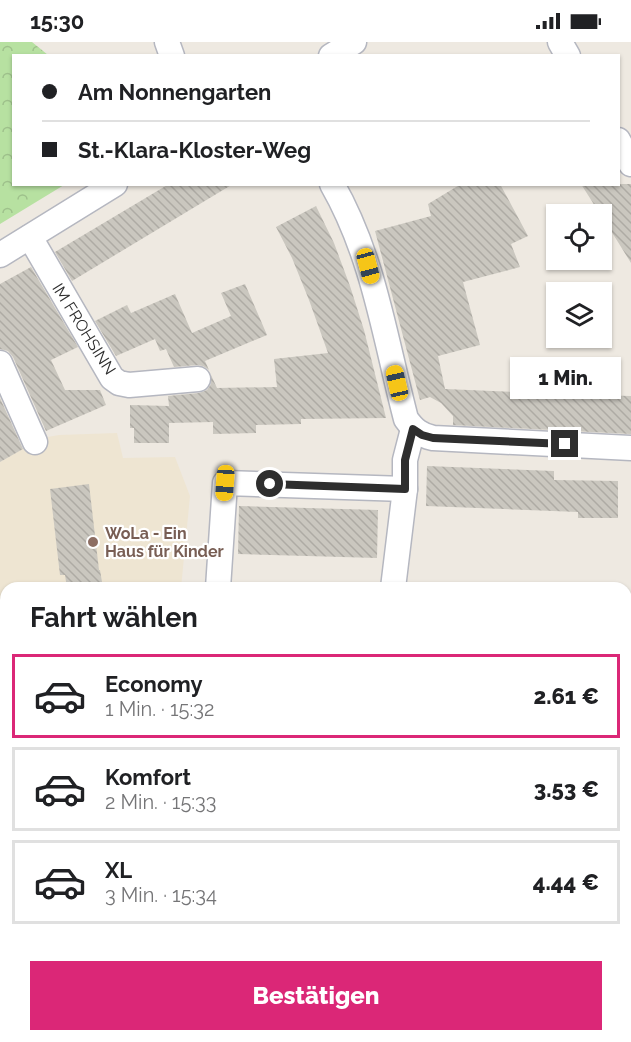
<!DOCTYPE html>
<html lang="de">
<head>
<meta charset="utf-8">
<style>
	body { margin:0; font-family:Raleway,sans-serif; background:#f2f2f2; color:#202124; height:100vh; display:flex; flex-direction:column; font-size:22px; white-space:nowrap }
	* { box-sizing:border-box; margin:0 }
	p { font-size:20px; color:#757577 }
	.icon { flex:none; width:33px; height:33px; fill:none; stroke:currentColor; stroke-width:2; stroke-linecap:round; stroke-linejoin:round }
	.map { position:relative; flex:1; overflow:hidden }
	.panel { position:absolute; left:0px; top:540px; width:632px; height:460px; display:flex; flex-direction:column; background:#fff; border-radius:18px 18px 0 0; box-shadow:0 2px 4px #0004 }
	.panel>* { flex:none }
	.top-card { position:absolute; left:12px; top:12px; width:608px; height:132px; border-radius:0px; box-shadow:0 2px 4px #0004; display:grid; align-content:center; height:132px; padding:0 30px; background:#fff }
	.fabs { position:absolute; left:546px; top:162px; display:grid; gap:12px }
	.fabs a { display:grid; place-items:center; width:66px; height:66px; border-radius:0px; background:#fff; box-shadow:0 2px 4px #0004; font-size:30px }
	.end { position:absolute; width:27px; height:27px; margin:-14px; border:8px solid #2e2e2e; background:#fff; box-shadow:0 0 0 3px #fff }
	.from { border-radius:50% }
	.bubble { position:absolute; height:42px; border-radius:0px; background:#fff; box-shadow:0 2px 4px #0004; font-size:20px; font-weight:800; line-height:42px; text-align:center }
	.car { position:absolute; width:18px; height:36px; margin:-18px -9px; border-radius:8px; box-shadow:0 0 4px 2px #0007; background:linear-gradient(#f5c518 24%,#345 0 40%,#f5c518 0 76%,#345 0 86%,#f5c518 0) }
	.top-card b { display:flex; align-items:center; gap:21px; height:57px; font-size:22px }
	.top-card b+b { border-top:2px solid #e0e0e0 }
	.top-card i { width:15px; height:15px; background:#202124 }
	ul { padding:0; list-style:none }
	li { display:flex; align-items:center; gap:18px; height:84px; margin:0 12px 9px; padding:0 18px; border:3px solid #e0e0e0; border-radius:0px }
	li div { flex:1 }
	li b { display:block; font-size:22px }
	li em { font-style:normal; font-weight:800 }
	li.active { border-color:#db2777 }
	li>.icon { width:54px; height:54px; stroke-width:1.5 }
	h2 { padding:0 30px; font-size:27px; line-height:72px }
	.button { display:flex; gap:12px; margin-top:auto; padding:12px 30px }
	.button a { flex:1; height:69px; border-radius:0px; background:#db2777; color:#fff; font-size:24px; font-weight:800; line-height:69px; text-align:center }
	.status { display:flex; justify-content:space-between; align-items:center; height:42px; padding:0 30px; background:#fff; direction:ltr }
	.status svg { height:16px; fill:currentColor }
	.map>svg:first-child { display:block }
	.education { fill:#eee5d2 }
	.park { fill:url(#park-crowns) }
	.pitch { fill:#c9e89e }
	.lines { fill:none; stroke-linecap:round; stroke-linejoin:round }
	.river { stroke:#7bcdea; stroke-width:39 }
	.building { fill:url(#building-back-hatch) }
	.minor-casing { stroke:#b5b7c0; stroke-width:27 }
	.minor { stroke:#fff; stroke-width:24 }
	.route { stroke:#2e2e2e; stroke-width:8 }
	.education-dot { fill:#8d6e63; stroke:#fff; stroke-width:2 }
	.labels { text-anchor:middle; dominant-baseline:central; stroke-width:4.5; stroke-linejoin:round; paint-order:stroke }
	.street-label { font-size:16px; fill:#2e2e2e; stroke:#fff }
	.education-label { font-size:16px; font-weight:bold; fill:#785e54; stroke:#fff; text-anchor:start }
</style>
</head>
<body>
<div class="status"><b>15:30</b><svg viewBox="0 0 49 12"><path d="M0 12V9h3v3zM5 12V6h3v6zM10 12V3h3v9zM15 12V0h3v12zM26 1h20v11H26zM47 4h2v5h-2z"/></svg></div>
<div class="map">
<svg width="631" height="1000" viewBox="0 0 631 1000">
	<defs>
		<pattern id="park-crowns" width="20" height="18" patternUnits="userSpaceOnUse" patternTransform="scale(1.5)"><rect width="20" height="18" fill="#b7e1a1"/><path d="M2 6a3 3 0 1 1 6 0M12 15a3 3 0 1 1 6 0" fill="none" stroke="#9ec18b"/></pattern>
		<pattern id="building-back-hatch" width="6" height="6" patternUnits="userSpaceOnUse" patternTransform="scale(1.5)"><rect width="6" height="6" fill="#cac7bf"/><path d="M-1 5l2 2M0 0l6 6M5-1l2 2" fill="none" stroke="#aeaba4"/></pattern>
	</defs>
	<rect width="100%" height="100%" fill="#eee9e1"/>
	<path class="education" d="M117,391L123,416L175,415L190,454L181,546H6V664L0,665V420L42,396L59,393Z"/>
	<g class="park">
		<path d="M0,0H32L48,13L14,14V142L64,143L0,182Z"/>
		<path d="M6,664V803L0,791V665Z"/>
		<path d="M631,725V903L626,907V727Z"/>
		<path d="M205,995L491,994V995L483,1000H196Z"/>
	</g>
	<g class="pitch">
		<path d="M6,695V756L0,759V698Z"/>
		<path d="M631,903V1000H483L491,994H626V907Z"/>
	</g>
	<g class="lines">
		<g class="river">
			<path d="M626,788H631"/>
			<path d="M312,1000L321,994"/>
		</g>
	</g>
	<g class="building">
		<path d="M169,142H233L72,239L55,210Z"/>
		<path d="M461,142H500L528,194L511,202L520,225L463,240L480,303L438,314L445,347L516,350L517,319L534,320L533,354L565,355L568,326L595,329L593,353L631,354V392L453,383V374L441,361L430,355L420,358L375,189L431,174L428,162Z"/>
		<path d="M581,142H631V221L608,184L602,187V172H600Z"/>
		<path d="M316,164L334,201L350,244L364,288L386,376L301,377V382L256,383V391L213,392V380L169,381V401H134V386H130V363L169,364L168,354L199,351L207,348L211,342V333L217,346L277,345L274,317L328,311L309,258L292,216L276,185Z"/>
		<path d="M31,225L78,305L51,318L65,348H100L106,363L46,389L13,315L8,309L0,307V242Z"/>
		<path d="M245,242L267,293L205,319L209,328L203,324L197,323L174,325L166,307L160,309L155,297L116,314L95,279L127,263L131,271L175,252L192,291L231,274L221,251Z"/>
		<path d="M0,356L23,407L0,420Z"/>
		<path d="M427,424L554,429V438L618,439V476H578V470L426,464Z"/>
		<path d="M89,442L99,528H100L103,546H67L65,533H60L50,447Z"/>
		<path d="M239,464L378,468L377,516L238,512Z"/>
	</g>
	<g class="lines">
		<defs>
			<g id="minor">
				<path d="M167,0L172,14"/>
				<path d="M560,0L568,14"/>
				<path d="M331,14L354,0"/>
				<path d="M618,98L631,122"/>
				<path d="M332,142C374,215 385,297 406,377C414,388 420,393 433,396L631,406"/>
				<path d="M30,195L112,336L119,341L129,343L198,337"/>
				<path d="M0,213L115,142"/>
				<path d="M0,321L35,400"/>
				<path d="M218,546L225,441L405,447"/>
				<path d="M393,546L405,447V418L413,387"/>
				<path d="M626,612H631"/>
				<path d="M0,967L6,964"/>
			</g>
		</defs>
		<use href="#minor" class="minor-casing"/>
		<use href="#minor" class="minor"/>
	</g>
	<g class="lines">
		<path class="route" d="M270,442L405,447V418L413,387L422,393L433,396L565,402"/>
	</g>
	<circle class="education-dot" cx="93" cy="500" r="6"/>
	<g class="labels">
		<g class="street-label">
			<text transform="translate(84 287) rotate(58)">IM FROHSINN</text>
		</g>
		<g class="education-label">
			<text x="105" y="491">WoLa - Ein<tspan x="105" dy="18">Haus für Kinder</tspan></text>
		</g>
	</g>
</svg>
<div class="fabs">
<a><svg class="icon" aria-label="locate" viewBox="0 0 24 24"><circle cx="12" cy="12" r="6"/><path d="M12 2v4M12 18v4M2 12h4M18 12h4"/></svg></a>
<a><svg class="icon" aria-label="layers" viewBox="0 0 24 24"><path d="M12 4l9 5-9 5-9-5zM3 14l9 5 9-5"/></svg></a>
</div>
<i class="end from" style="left:270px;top:442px"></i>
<i class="end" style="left:565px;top:402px"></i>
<div class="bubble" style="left:510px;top:315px;width:111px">1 Min.</div>
<i class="car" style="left:368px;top:224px;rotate:165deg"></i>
<i class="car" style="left:397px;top:341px;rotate:347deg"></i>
<i class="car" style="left:225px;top:441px;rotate:184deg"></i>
<div class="top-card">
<b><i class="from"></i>Am Nonnengarten</b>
<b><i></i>St.-Klara-Kloster-Weg</b>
</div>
<section class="panel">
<h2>Fahrt wählen</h2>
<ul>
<li class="active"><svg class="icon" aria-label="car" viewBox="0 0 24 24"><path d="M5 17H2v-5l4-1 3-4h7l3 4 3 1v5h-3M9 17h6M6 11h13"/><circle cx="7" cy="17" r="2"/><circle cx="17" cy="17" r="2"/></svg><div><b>Economy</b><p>1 Min. · 15:32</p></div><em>2.61 €</em></li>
<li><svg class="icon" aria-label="car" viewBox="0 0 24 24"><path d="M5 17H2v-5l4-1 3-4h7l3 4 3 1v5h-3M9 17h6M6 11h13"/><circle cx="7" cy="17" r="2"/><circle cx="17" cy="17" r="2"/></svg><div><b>Komfort</b><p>2 Min. · 15:33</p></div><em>3.53 €</em></li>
<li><svg class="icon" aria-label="car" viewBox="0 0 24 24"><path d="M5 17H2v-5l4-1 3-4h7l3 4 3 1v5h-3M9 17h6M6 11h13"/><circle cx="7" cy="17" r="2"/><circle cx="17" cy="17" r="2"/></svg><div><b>XL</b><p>3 Min. · 15:34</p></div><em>4.44 €</em></li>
</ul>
<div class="button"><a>Bestätigen</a></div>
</section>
</div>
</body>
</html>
